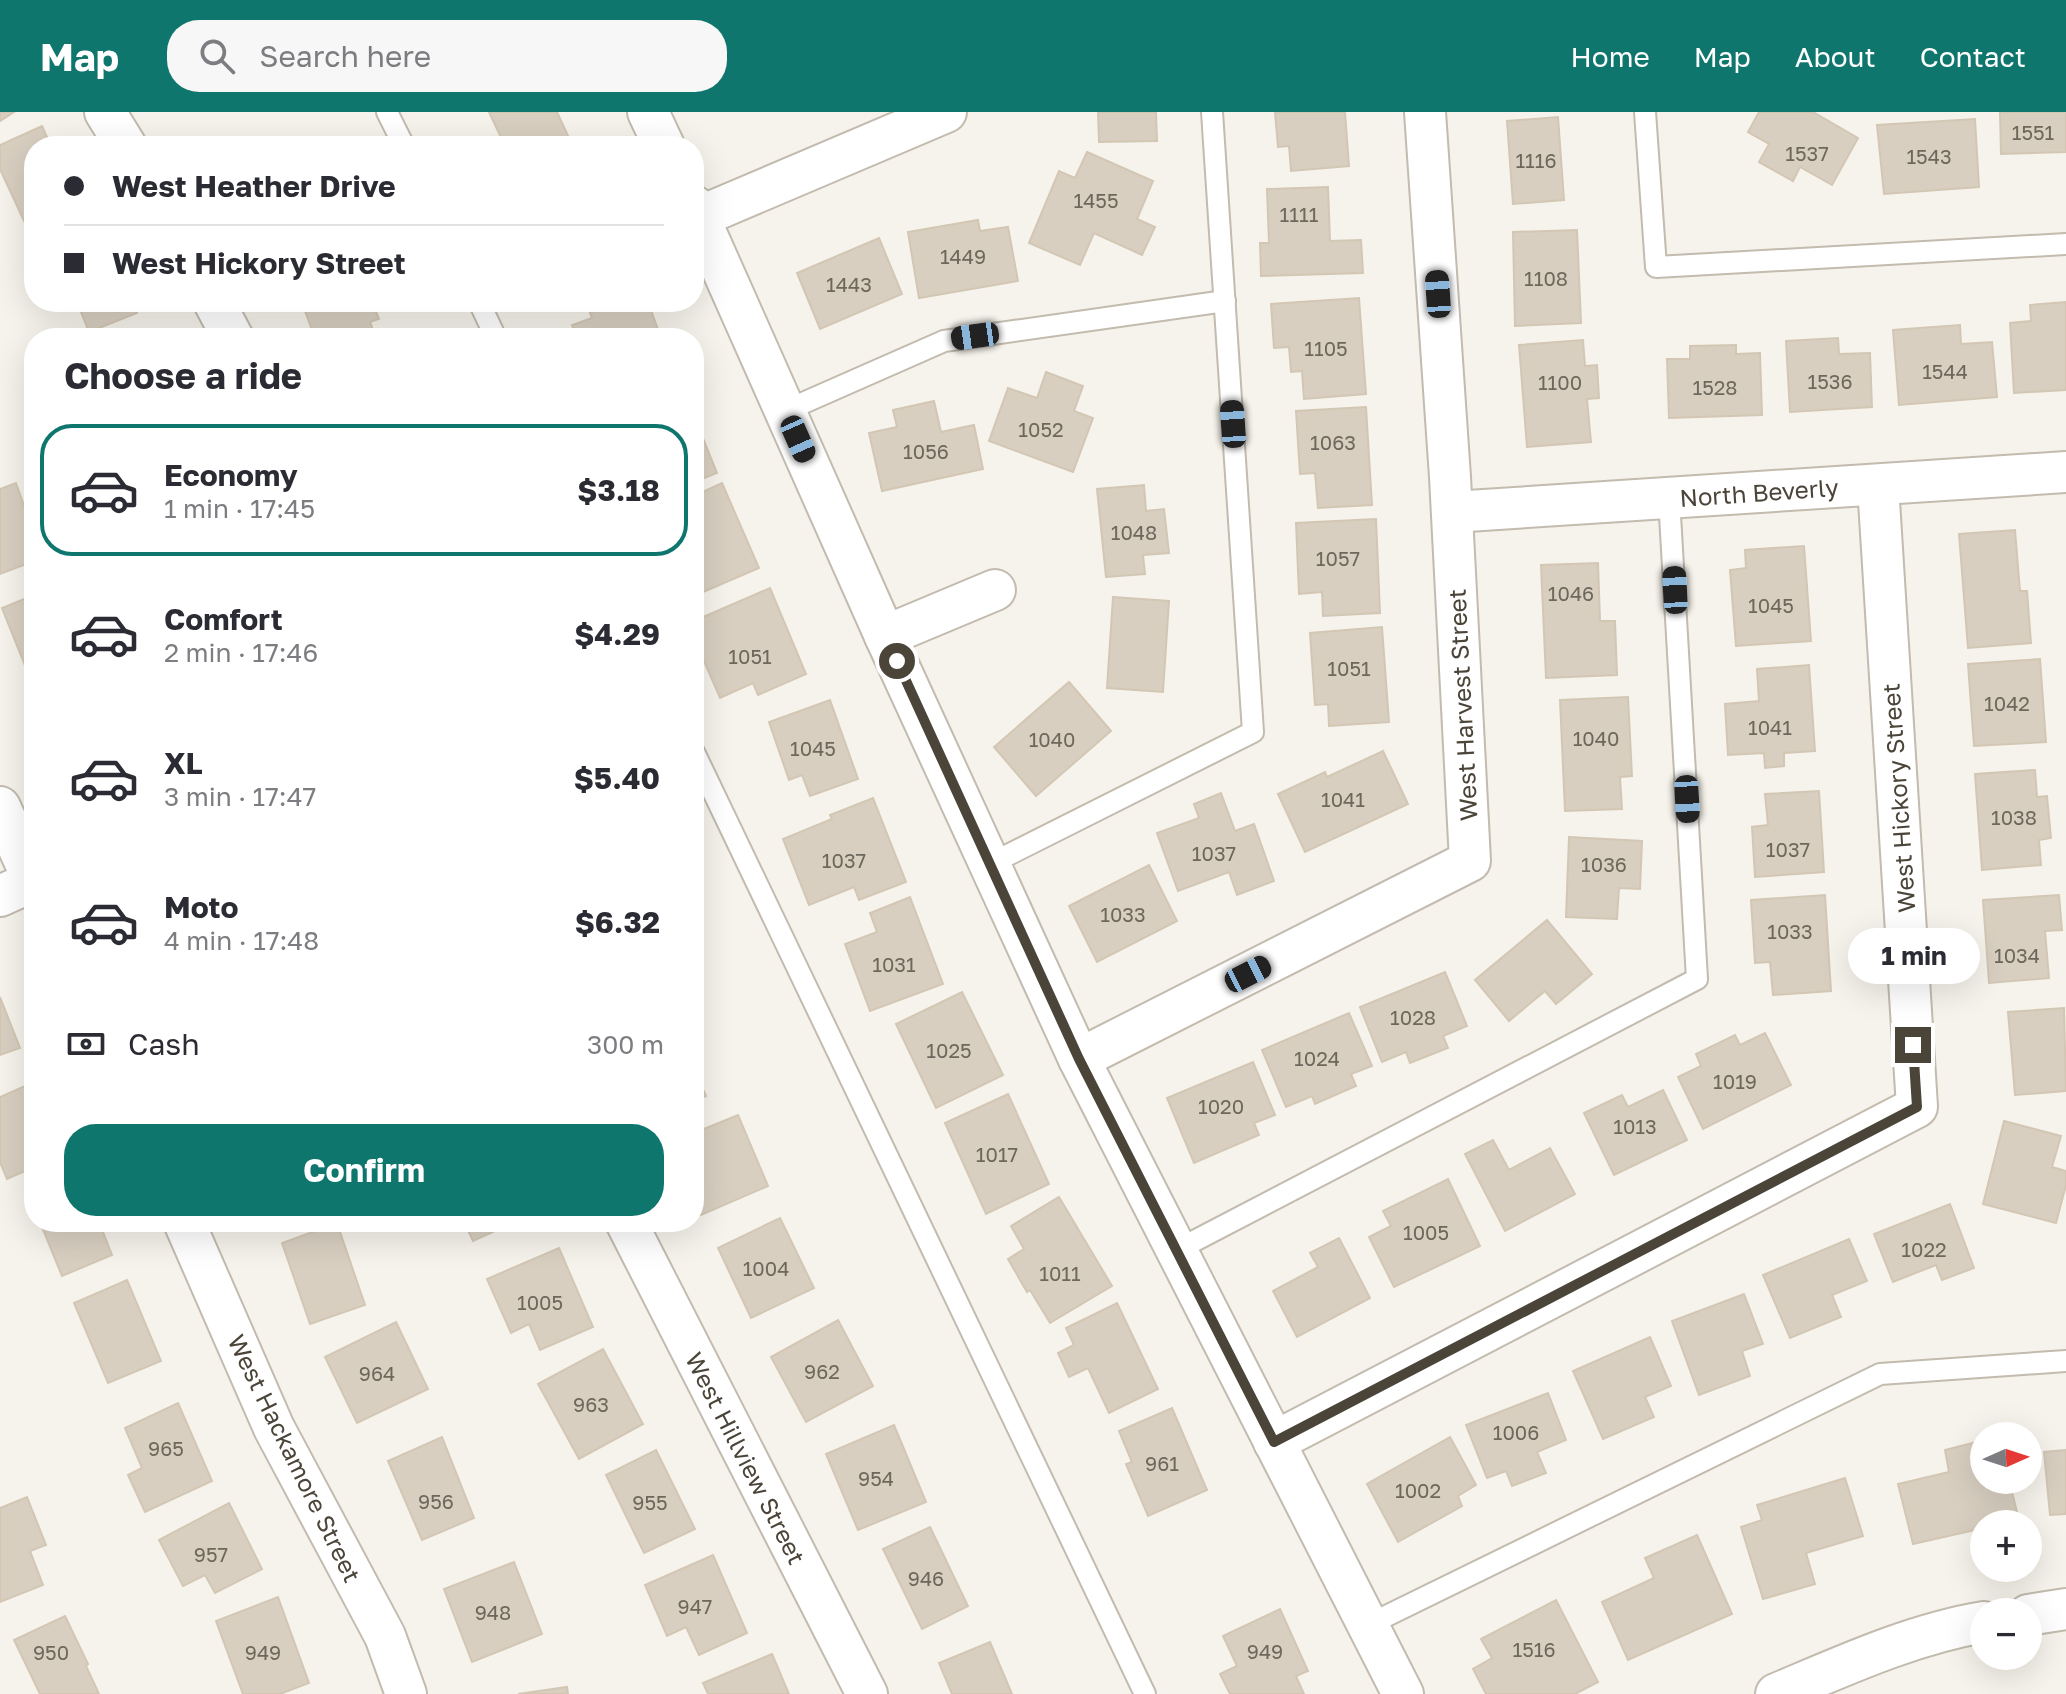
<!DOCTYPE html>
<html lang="en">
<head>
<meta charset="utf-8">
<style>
	body { margin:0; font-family:"Golos Text",sans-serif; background:#f7f7f7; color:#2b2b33; height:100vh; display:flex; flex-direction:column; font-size:30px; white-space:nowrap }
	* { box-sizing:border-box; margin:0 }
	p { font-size:26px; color:#7c7c81 }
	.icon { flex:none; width:44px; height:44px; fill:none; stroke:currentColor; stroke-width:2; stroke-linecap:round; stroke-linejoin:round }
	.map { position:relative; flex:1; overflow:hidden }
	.sheet { position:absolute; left:24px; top:216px; width:680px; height:904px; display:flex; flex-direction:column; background:#fff; border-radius:32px; box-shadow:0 8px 32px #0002 }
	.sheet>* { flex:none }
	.banner { position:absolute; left:24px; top:24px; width:680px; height:176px; border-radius:32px; box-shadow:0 8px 32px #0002; display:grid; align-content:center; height:176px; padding:0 40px; background:#fff }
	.needle { width:52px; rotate:87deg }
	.tools { position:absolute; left:1970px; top:1310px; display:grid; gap:16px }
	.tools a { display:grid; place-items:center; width:72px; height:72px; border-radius:50%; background:#fff; box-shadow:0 8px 32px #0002; font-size:40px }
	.end { position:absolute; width:36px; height:36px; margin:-18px; border:10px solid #4b4439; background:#fff; box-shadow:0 0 0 4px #fff }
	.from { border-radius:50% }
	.bubble { position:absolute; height:56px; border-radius:28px; background:#fff; box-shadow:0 8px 32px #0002; font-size:26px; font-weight:700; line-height:56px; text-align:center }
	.car { position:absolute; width:24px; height:48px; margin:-24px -12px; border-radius:10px; box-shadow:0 0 6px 2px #0007; background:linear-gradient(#222 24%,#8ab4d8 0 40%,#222 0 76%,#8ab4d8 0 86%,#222 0) }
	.banner b { display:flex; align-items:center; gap:28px; height:76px; font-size:30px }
	.banner b+b { border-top:2px solid #e1e1e2 }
	.banner i { width:20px; height:20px; background:#2b2b33 }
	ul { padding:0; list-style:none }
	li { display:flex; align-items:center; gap:24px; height:132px; margin:0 16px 12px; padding:0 24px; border:4px solid transparent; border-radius:32px }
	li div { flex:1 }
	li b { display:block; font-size:30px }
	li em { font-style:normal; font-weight:700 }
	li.active { border-color:#0f766e }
	li>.icon { width:72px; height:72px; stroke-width:1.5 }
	h2 { padding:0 40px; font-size:36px; line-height:96px }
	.pay { display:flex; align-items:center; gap:20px; height:88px; padding:0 40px; font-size:30px }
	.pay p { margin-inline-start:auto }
	.cta { display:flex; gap:16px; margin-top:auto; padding:16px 40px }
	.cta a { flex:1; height:92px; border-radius:32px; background:#0f766e; color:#fff; font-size:32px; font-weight:700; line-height:92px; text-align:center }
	header { display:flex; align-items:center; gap:48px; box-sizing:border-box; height:112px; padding:0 40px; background:#0f766e; color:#fff }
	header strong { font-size:38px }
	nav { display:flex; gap:44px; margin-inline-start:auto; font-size:28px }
	.search { width:560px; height:72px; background:#f7f7f7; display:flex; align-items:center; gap:20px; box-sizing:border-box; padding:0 28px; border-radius:32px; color:#7c7c81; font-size:30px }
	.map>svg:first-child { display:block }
	.building { fill:#d8cfc1; stroke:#d3c7b4; stroke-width:2 }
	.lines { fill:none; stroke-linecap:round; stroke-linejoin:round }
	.lane-casing { stroke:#c2bbae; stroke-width:24 }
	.street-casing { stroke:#c2bbae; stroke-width:44 }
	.lane { stroke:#fff; stroke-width:20 }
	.street { stroke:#fff; stroke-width:40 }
	.route { stroke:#4b4439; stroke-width:10 }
	.labels { text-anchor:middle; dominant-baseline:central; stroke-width:6; stroke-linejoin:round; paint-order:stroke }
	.number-label { font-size:20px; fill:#6e675b }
	.street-label { font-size:24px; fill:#4b4439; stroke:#fff }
</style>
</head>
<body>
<header>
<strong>Map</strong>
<div class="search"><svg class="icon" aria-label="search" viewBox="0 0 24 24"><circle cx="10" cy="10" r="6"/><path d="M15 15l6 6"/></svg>Search here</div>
<nav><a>Home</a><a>Map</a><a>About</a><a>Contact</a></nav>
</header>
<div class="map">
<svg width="2066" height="1582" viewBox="0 0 2066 1582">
	<rect width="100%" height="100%" fill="#f6f3ec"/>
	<g class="building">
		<path d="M0,0H14L0,9Z"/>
		<path d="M489,0H557L570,28L557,34H505Z"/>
		<path d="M1098,0H1156L1157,29L1099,30Z"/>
		<path d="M1275,0H1345L1349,54L1291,59L1289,34L1278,35Z"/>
		<path d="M1759,0H1813L1858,26L1832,73L1800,55L1793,69L1759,50L1769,32L1748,20Z"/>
		<path d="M2000,0H2066V40L2001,42Z"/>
		<path d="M1558,5L1564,88L1513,92L1507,9Z"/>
		<path d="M1975,7L1979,75L1884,82L1877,13Z"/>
		<path d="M42,14L51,34H34V120L30,122L0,57V33Z"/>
		<path d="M1087,40L1153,69L1137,107L1155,115L1142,143L1094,121L1080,153L1029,131L1059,59L1075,66Z"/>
		<path d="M1328,75L1330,129L1361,128L1363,161L1261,164L1260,131H1269L1267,77Z"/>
		<path d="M978,108L980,119L1008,115L1018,169L919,186L908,120Z"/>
		<path d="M1577,118L1581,211L1515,214L1513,120Z"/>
		<path d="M879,126L902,182L820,217L797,161Z"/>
		<path d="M1359,186L1366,282L1304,287L1302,259L1291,260L1289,235L1274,236L1271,192Z"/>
		<path d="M77,190H132L137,201L89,220Z"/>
		<path d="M329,190H372L379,207L370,210L376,226H315L305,199Z"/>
		<path d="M586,190H648L661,226H577L572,213L592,206Z"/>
		<path d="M2066,190V278L2014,281L2010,211L2031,209L2030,193Z"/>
		<path d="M1960,213L1961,232L1992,230L1997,285L1899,293L1893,218Z"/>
		<path d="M1838,226L1839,242L1870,241L1872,295L1790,300L1786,229Z"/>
		<path d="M1583,228L1585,254L1597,253L1599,286L1587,287L1591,330L1527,335L1519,233Z"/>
		<path d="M1736,233V242L1760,241L1762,303L1669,306L1667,247H1690V234Z"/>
		<path d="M1046,260L1083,274L1074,299L1093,306L1073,360L989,329L1008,276L1037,286Z"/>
		<path d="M934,289L941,320L974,313L983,357L882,379L869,321L897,315L893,298Z"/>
		<path d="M1366,295L1372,393L1318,396L1315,361L1300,362L1296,299Z"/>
		<path d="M694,304L717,361L694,370Z"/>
		<path d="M16,371L26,399L34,396V449L0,462V377Z"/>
		<path d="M722,371L759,456L694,484V384Z"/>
		<path d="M1144,373L1146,399L1164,397L1169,441L1143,443L1145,462L1106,465L1097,377Z"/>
		<path d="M1376,407L1380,501L1323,504L1322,480L1299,482L1296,411Z"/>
		<path d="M2015,418L2020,479H2027L2031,531L1968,536L1959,422Z"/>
		<path d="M1804,434L1811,529L1736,534L1730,458L1746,456L1745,438Z"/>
		<path d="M1598,451L1600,509H1615L1617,563L1546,566L1541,453Z"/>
		<path d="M770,476L806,562L758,583L753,571L720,586L694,526V509Z"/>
		<path d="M34,483V576L2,496Z"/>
		<path d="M1113,485L1169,489L1163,580L1107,576Z"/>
		<path d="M1382,515L1389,610L1329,614L1328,592L1315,593L1310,521Z"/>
		<path d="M2040,547L2046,630L1974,634L1968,552Z"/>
		<path d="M1809,553L1815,639L1784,641V654L1765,656L1764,641L1728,643L1725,592L1759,589L1757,557Z"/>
		<path d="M1069,570L1111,619L1036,684L994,635Z"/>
		<path d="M1628,585L1632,664L1620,665L1622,697L1565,699L1560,588Z"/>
		<path d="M830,588L858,667L810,684L802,663L789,668L769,610Z"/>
		<path d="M1383,639L1408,692L1305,740L1278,682L1325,660L1327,665Z"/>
		<path d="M2035,658L2037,685L2047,684L2051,726L2039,728L2041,753L1982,758L1975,662Z"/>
		<path d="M1819,679L1824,760L1755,765L1752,715L1768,713L1765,682Z"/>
		<path d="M1221,681L1235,719L1254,712L1274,769L1237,783L1229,760L1178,779L1157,721L1199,706L1194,692Z"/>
		<path d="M873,686L906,770L859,788L854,775L809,793L783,727L832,707L830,703Z"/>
		<path d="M1569,725L1642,729L1640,777L1619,776L1617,807L1566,805Z"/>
		<path d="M1149,753L1177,809L1097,850L1069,794Z"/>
		<path d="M1825,783L1831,879L1773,883L1770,850L1755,851L1751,788Z"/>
		<path d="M2059,783L2062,818L2045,819L2049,866L1989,871L1983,788Z"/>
		<path d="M910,785L943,872L870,899L845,832L877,820L870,801Z"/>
		<path d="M1547,808L1592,862L1556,892L1545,879L1509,909L1475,868Z"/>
		<path d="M1445,860L1467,914L1443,924L1448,936L1410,951L1406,940L1382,950L1360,895Z"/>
		<path d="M962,880L1003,963L936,996L896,912Z"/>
		<path d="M0,885L20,936L0,943Z"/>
		<path d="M2064,896L2066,979L2015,983L2008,900Z"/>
		<path d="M1349,901L1372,954L1351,962L1356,974L1315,992L1312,984L1286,995L1262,938Z"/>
		<path d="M1765,921L1791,973L1703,1017L1678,965L1701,954L1696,942L1735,923L1740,933Z"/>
		<path d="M1253,950L1275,1003L1254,1011L1259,1023L1194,1051L1167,986Z"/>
		<path d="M694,957L706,984L694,989Z"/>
		<path d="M34,970V1055L7,1067L0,1050V985Z"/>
		<path d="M1663,978L1687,1028L1614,1063L1584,1001L1622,983L1628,995Z"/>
		<path d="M1008,982L1049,1072L986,1102L945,1011Z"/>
		<path d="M738,1003L768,1074L701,1103L694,1087V1021Z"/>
		<path d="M2004,1009L2061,1024L2052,1055L2066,1059V1073L2056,1111L1983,1092Z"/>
		<path d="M1493,1028L1509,1058L1550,1036L1575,1082L1505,1119L1465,1042Z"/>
		<path d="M1448,1067L1480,1134L1394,1175L1369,1125L1391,1114L1383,1099Z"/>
		<path d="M1059,1085L1112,1174L1050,1211L1030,1178L1027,1180L1008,1147L1024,1137L1011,1114Z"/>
		<path d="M1950,1092L1974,1156L1942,1168L1936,1153L1893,1170L1874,1122Z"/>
		<path d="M780,1106L814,1176L751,1206L718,1136Z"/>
		<path d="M40,1110H99L112,1143L62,1164Z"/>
		<path d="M464,1110H515L473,1129Z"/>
		<path d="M337,1111L365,1193L310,1212L282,1131Z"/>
		<path d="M1339,1126L1370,1186L1297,1225L1273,1179L1318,1155L1310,1141Z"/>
		<path d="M1849,1127L1867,1169L1832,1183L1841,1205L1790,1226L1763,1163Z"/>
		<path d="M559,1136L593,1215L540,1238L529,1212L511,1221L487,1167Z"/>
		<path d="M127,1168L161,1249L108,1271L74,1191Z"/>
		<path d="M1744,1182L1763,1232L1742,1239L1750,1264L1699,1283L1672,1209Z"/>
		<path d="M1117,1191L1158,1277L1109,1301L1088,1256L1069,1265L1058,1241L1074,1233L1066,1216Z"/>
		<path d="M838,1208L873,1274L806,1310L771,1245Z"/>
		<path d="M396,1210L428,1277L357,1311L325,1245Z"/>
		<path d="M1650,1225L1671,1274L1645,1285L1654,1305L1603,1327L1573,1259Z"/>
		<path d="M603,1237L643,1312L579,1347L538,1272Z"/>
		<path d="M1548,1281L1566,1328L1537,1340L1546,1361L1512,1374L1506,1359L1487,1366L1466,1313Z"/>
		<path d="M178,1291L212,1369L145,1400L128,1363L142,1356L125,1316Z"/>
		<path d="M1172,1296L1207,1378L1148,1404L1126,1352L1132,1350L1119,1319Z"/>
		<path d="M894,1313L926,1390L858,1418L826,1342Z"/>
		<path d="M442,1325L474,1406L422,1428L388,1349Z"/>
		<path d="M1450,1325L1476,1373L1458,1384L1462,1394L1398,1430L1367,1372Z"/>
		<path d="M1984,1328V1368H2009L2019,1408L1984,1412V1416L1913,1432L1898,1372L1949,1360L1945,1338Z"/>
		<path d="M656,1338L695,1417L644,1441L606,1363Z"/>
		<path d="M2066,1338V1402L2050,1403L2044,1340Z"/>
		<path d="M1845,1366L1863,1424L1806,1441L1815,1472L1763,1487L1741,1415L1762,1408L1757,1393Z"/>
		<path d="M27,1385L46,1433L30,1439L43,1473L0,1490V1396Z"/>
		<path d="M229,1391L262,1457L215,1481L205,1463L183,1474L159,1428Z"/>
		<path d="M930,1415L968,1494L922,1517L883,1437Z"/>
		<path d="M1697,1423L1732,1502L1628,1548L1602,1490L1654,1466L1645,1446Z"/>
		<path d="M713,1443L747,1521L699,1543L686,1515L667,1524L645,1473Z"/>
		<path d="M514,1450L542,1522L472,1550L444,1477Z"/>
		<path d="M278,1485L309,1571L280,1582H243L216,1509Z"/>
		<path d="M1556,1488L1598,1570L1575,1582H1486L1473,1557L1492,1546L1481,1527Z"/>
		<path d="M1280,1497L1308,1559L1296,1564L1304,1582H1230L1220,1562L1237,1554L1223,1524Z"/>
		<path d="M65,1504L88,1552L86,1554L99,1582H40L14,1528Z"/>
		<path d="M990,1530L1012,1582H952L939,1551Z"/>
		<path d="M772,1542L789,1582H708L703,1571Z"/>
		<path d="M567,1575L568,1582H518Z"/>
	</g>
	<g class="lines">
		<defs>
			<g id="lane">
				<path d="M387,0L404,34"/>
				<path d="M1645,0L1656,155L2066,132"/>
				<path d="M479,190L496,226"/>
				<path d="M785,299L944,229L1225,189"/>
				<path d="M694,640L1145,1582"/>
				<path d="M988,753L1253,620L1212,0"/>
				<path d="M1177,1138L1697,867L1669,386"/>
				<path d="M1368,1513L1880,1262L2066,1249"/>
			</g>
			<g id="street">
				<path d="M105,0L126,34"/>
				<path d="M648,0L664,34"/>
				<path d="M694,94L885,524L1079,947L1403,1582"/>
				<path d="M699,105L946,0"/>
				<path d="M214,190L233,226"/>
				<path d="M1452,400L2066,360"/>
				<path d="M885,524L995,478"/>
				<path d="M0,695L34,770"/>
				<path d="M0,784L33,769"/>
				<path d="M1079,947L1470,749L1450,365L1425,0"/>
				<path d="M184,1110L274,1316L385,1524L406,1582"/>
				<path d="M626,1110L867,1582"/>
				<path d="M1274,1330L1917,995L1878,373"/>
				<path d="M2028,1503L2066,1497"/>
				<path d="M1776,1582C1843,1554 1912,1522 1984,1510"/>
			</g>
		</defs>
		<use href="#lane" class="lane-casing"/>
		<use href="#street" class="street-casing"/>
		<use href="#lane" class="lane"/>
		<use href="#street" class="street"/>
	</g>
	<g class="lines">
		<path class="route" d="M897,549L1079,947L1274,1330L1917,995L1913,933"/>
	</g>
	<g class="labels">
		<g class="number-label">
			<text x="2033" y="20">1551</text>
			<text x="1807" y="41">1537</text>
			<text x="1929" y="44">1543</text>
			<text x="1536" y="48">1116</text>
			<text x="1096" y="88">1455</text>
			<text x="1299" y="102">1111</text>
			<text x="963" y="144">1449</text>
			<text x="1546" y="166">1108</text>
			<text x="849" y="172">1443</text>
			<text x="1326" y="236">1105</text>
			<text x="1945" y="259">1544</text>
			<text x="1830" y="269">1536</text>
			<text x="1560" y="270">1100</text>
			<text x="1715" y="275">1528</text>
			<text x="1041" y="317">1052</text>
			<text x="1333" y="330">1063</text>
			<text x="926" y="339">1056</text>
			<text x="1134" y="420">1048</text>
			<text x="1338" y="446">1057</text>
			<text x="1571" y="481">1046</text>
			<text x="1771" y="493">1045</text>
			<text x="750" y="544">1051</text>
			<text x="1349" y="556">1051</text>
			<text x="2007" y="591">1042</text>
			<text x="1770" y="615">1041</text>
			<text x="1596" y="626">1040</text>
			<text x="1052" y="627">1040</text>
			<text x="813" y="636">1045</text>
			<text x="1343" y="687">1041</text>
			<text x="2014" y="705">1038</text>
			<text x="1788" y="737">1037</text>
			<text x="1214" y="741">1037</text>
			<text x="844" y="748">1037</text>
			<text x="1604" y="752">1036</text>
			<text x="1123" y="802">1033</text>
			<text x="1790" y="819">1033</text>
			<text x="2017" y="843">1034</text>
			<text x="894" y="852">1031</text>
			<text x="1413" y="905">1028</text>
			<text x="949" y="938">1025</text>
			<text x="1317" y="946">1024</text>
			<text x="1735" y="969">1019</text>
			<text x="1221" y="994">1020</text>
			<text x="1635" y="1014">1013</text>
			<text x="997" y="1042">1017</text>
			<text x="1426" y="1120">1005</text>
			<text x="1924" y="1137">1022</text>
			<text x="766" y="1156">1004</text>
			<text x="1060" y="1161">1011</text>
			<text x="540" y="1190">1005</text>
			<text x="822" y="1259">962</text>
			<text x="377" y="1261">964</text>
			<text x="591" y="1292">963</text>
			<text x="1516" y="1320">1006</text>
			<text x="166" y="1336">965</text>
			<text x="1162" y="1351">961</text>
			<text x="876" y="1366">954</text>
			<text x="1418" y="1378">1002</text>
			<text x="436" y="1389">956</text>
			<text x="650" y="1390">955</text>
			<text x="211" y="1442">957</text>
			<text x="926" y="1466">946</text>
			<text x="695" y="1494">947</text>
			<text x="493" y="1500">948</text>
			<text x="1534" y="1537">1516</text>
			<text x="1265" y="1539">949</text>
			<text x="51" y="1540">950</text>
			<text x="263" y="1540">949</text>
		</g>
		<g class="street-label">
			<text transform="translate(1759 380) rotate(-4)">North Beverly</text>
			<text transform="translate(1462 593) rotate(-93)">West Harvest Street</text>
			<text transform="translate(1898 686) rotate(-94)">West Hickory Street</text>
			<text transform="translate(295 1346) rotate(64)">West Hackamore Street</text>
			<text transform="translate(746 1346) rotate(63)">West Hillview Street</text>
		</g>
	</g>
</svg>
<div class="tools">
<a><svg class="needle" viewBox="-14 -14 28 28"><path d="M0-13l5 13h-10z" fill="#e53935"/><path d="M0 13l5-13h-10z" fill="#7c7c81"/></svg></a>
<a>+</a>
<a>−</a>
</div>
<i class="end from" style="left:897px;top:549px"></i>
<i class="end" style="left:1913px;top:933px"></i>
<div class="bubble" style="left:1848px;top:816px;width:132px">1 min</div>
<i class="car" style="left:1438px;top:182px;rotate:356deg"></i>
<i class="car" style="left:975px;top:224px;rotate:262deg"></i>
<i class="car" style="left:1233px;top:312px;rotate:356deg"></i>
<i class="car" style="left:798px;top:327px;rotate:156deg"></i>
<i class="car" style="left:1675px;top:478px;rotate:357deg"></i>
<i class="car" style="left:1687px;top:687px;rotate:177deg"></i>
<i class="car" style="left:1248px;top:862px;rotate:63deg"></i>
<div class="banner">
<b><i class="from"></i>West Heather Drive</b>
<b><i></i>West Hickory Street</b>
</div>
<section class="sheet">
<h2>Choose a ride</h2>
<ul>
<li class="active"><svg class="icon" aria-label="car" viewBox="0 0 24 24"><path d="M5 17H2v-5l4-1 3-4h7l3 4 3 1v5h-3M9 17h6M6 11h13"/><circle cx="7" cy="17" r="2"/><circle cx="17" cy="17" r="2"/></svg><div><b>Economy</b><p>1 min · 17:45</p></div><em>$3.18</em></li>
<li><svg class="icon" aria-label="car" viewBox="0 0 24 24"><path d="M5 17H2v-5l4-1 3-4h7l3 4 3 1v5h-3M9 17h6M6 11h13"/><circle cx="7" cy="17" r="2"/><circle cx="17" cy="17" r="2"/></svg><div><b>Comfort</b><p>2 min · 17:46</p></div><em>$4.29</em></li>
<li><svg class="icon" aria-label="car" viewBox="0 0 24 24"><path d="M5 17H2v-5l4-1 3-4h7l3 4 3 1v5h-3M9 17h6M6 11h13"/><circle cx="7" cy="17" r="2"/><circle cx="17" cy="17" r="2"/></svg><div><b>XL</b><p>3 min · 17:47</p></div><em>$5.40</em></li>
<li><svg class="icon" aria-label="car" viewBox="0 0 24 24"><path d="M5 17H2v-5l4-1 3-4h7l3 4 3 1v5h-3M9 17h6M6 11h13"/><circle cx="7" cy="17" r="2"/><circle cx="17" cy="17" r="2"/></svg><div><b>Moto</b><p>4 min · 17:48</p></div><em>$6.32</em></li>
</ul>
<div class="pay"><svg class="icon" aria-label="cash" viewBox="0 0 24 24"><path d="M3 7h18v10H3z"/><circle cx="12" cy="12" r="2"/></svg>Cash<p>300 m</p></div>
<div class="cta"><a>Confirm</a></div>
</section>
</div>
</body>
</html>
